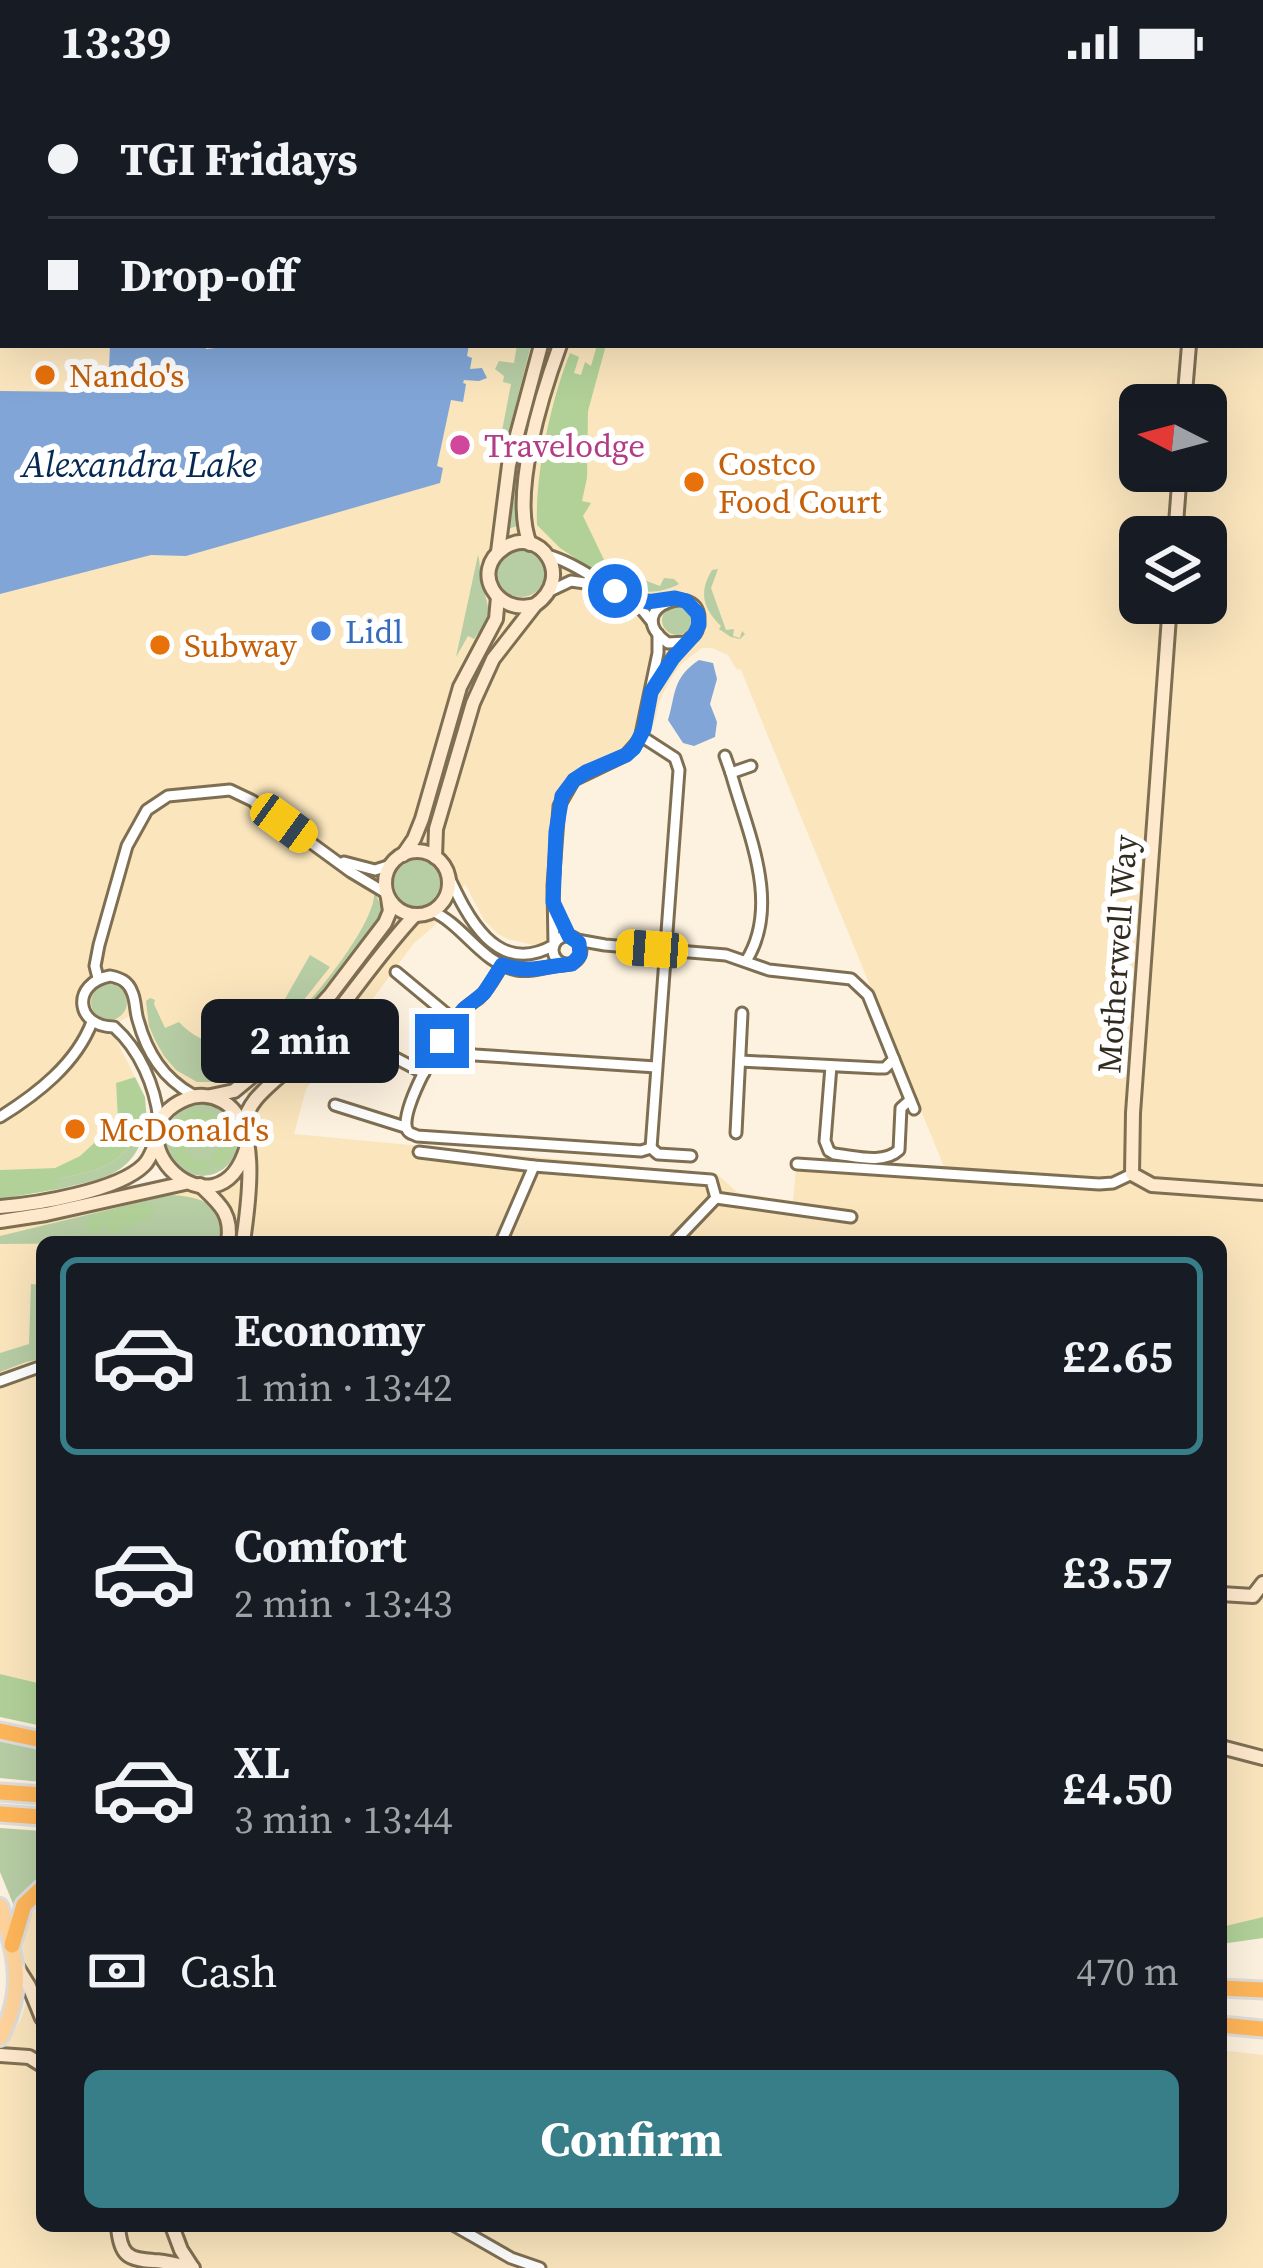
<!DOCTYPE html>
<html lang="en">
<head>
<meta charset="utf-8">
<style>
	body { margin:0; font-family:"Source Serif 4",serif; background:#20242c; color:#f1f3f6; height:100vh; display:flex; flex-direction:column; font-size:45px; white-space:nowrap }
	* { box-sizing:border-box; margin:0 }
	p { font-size:39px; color:#9ea1a6 }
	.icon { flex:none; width:66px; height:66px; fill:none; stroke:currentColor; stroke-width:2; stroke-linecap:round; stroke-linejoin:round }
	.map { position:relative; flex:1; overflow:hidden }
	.drawer { position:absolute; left:36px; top:1152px; width:1191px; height:996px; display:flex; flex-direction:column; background:#171b24; border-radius:18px; box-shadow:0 12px 48px #0002 }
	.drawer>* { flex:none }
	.guide { position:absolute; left:0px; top:0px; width:1263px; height:264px; box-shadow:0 12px 48px #0002; display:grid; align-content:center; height:264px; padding:0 48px; background:#171b24 }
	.needle { width:78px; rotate:276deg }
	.fabs { position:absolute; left:1119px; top:300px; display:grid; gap:24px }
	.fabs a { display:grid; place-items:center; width:108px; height:108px; border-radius:18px; background:#171b24; box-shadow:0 12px 48px #0002; font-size:60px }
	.end { position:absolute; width:54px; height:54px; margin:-27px; border:15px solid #1a73e8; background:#fff; box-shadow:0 0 0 6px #fff }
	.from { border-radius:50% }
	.bubble { position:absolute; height:84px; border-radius:18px; background:#171b24; box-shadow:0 12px 48px #0002; font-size:39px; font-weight:700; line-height:84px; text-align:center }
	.car { position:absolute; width:36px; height:72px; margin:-36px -18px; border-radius:15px; box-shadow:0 0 9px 3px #0007; background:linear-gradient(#f5c518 24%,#345 0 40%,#f5c518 0 76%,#345 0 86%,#f5c518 0) }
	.guide b { display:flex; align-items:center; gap:42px; height:114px; font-size:45px }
	.guide b+b { border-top:3px solid #363941 }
	.guide i { width:30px; height:30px; background:#f1f3f6 }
	ul { padding:21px 0 0; list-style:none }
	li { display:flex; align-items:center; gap:36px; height:198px; margin:0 24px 18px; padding:0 24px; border:6px solid transparent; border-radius:18px }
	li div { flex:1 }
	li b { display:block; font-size:45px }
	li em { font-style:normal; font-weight:700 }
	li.current { border-color:#377e88 }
	li>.icon { width:108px; height:108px; stroke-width:1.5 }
	.pay { display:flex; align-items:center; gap:30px; height:132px; padding:0 48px; font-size:45px }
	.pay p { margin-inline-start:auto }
	.action { display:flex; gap:24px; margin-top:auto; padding:24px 48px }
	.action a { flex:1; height:138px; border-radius:18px; background:#377e88; color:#fff; font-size:48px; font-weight:700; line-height:138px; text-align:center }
	.status { display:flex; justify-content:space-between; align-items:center; height:84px; padding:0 60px; background:#171b24; direction:ltr }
	.status svg { height:33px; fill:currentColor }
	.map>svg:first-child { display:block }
	.built { fill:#fae5bd; fill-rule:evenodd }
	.green { fill:#b7cda4 }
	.forest { fill:#b2d199 }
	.water { fill:#81a5d6 }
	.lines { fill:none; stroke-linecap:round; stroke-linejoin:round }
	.street-casing { stroke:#7f6f52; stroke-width:15 }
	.secondary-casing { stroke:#7f6f52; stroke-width:18 }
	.primary-casing { stroke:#dedddb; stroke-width:20 }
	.highway-casing { stroke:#dedddb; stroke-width:21 }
	.street { stroke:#fff; stroke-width:9 }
	.secondary { stroke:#ffe9cd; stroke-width:12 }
	.primary { stroke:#ffd39b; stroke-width:14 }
	.highway { stroke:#ffb659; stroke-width:15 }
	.route { stroke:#1a73e8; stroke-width:15 }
	.food-dot { fill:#e8710a; stroke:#fff; stroke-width:4.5 }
	.hotel-dot { fill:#d1479c; stroke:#fff; stroke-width:4.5 }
	.shop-dot { fill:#3f7fe0; stroke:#fff; stroke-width:4.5 }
	.labels { text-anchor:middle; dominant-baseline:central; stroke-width:12; stroke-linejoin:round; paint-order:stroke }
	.food-label { font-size:33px; fill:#c56008; stroke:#fff; text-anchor:start }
	.hotel-label { font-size:33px; fill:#b23c85; stroke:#fff; text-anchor:start }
	.shop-label { font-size:33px; fill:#366cbe; stroke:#fff; text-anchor:start }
	.street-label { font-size:33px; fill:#322b1f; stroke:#fff }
	.water-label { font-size:36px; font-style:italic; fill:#042854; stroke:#fff }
</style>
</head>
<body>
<div class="status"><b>13:39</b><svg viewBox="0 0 49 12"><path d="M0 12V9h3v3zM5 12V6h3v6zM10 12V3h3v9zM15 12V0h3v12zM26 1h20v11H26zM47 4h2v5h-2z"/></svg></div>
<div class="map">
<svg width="1263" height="2184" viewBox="0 0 1263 2184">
	<rect width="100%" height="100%" fill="#fdf2df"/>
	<g class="built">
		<path d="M0,0H1263V1833L1221,1843V1158H42V1600L0,1590V1142L73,1130L179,1104L216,1105L245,1086L254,1057L248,1013L240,998L220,1004H198L184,999L168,986L156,968L145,944L140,926L110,943L135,993L116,999L118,1037L80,1072L55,1084L0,1086ZM3,3H1260V261H3ZM1140,321H1206V387H1140ZM1140,453H1206V519H1140ZM702,564H712L728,571L736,585L741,586L949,1095L796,1085L793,1117L738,1109L717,1090L294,1050L306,1005L414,859L433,843L465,800L484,836L498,850L508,855L537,862L547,858L553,845H571L558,816L567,716L579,700L632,676L654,640L660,615L670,596L681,580Z"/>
		<path d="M42,1816V2142H1221V1966L1263,1971V2184H0V1969L21,1935L29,1909L23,1864L26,1837Z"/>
	</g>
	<g class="green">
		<path d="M517,261H531L501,379L496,378L511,300L503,298L504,292L495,285L499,277L514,279Z"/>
		<path d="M547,261H552C535,317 510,383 518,442L507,445L517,374Z"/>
		<circle cx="521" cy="489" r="24"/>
		<path d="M478,471C481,481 479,492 482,501C491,530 492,530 474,555L468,552L456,573Z"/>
		<path d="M607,482L660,502L664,494L674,495L679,500C647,517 620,503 592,485Z"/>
		<path d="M718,485L711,504L726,546L734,545L733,552L740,554L742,547L745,550L740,555L731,553L719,545L721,542C702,524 699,507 712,486Z"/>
		<circle cx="677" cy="536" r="15"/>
		<circle cx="417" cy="799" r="23"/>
		<path d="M374,807L382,824C376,861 289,948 261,979L259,977C271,949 276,953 294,934C316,912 378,836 374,807Z"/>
		<path d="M310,871L330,883L295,927L270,946L247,987L222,998H197L176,986L164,972L155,956L149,942L146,917L150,914L155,916L154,920L165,944L179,938C201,962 230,967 253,943L262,946L269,943Z"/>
		<circle cx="109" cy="918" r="18"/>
		<circle cx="202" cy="1056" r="36"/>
		<path d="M147,1039C135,1092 105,1094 59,1105L57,1095C107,1085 118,1082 147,1039Z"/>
		<path d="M169,1111C201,1112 226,1120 219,1158L0,1160V1152Z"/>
		<path d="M31,1200L41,1201C34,1222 42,1250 42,1275L26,1278L0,1288V1269L29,1260Z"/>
		<path d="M0,1652L42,1664V1698L0,1694Z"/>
		<path d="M0,1744L42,1747V1795L32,1802L14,1822L0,1788Z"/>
	</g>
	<g class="forest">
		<path d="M597,261H606L588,327L587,394L582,417L591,419L583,432L607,482L592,485L560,464L537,441C535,390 551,316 570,269L579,273L574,289L581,291L585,278L591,282Z"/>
		<path d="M135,993L145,1013L147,1039C118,1082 107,1085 58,1095L59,1105L0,1115V1086L55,1084L80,1072L118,1037L116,999Z"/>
		<path d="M192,1026C220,1026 231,1038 234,1065L219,1084L213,1081L211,1074L220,1062C217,1042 199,1038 186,1052V1066L192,1075L208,1077L210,1086L193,1087L176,1076C168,1054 172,1039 192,1026Z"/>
		<path d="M144,1118L152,1122L155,1128L152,1133L115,1150L104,1142L96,1149L85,1143L86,1137L93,1131Z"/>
		<path d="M0,1590L42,1600V1642L0,1633Z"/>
		<path d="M1263,1833V1854L1221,1860V1843Z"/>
	</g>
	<g class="water">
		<path d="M110,261H205L206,265L243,261H469L467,272L472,274L470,285L482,284L487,294L479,297L464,296L463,299L466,300L463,318L451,316L437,382L443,384L440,399L186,472L151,471L0,510V307L83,308L109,284Z"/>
		<path d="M699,576L713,579L717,595L710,620L717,638L715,653L694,662L683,659L668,636C676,610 672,594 699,576Z"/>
	</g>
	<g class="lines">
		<defs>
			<g id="street">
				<path d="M547,471C588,482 617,519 662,518"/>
				<path d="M550,507L571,497L599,501"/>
				<path d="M624,513L643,527L652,538"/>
				<path d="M654,603C664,587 673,570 687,557C693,551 696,552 698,543C710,492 616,523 668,559L686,558"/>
				<path d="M641,652L675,674L679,686L651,1064"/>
				<path d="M725,672L731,689"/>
				<path d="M344,778L375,786L391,781"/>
				<path d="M447,789C467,832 496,894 554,861L553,802L559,722L574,696L626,671L640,655L658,569V550"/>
				<path d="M432,827C464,841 482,880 517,886C534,889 548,881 564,881"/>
				<circle cx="567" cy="866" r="14"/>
				<path d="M577,856L605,861L726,871L769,886L851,895L868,911L914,1025"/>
				<path d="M746,877C782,820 747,747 731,689L751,682"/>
				<path d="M502,881C495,892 489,905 479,914C475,917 467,922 464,925C449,940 395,1030 408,1047C410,1050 414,1050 417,1052L641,1067L651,1064L658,1070L691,1072"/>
				<path d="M396,888L455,937"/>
				<path d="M98,894L95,882L99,861L127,762L147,726L168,712L230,706L253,717L263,728L284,739L351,788L386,809"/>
				<path d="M352,951L424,989"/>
				<path d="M442,957L452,965L475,971L656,983"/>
				<path d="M740,977L878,984H885L894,975"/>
				<path d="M831,982L825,1057L829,1067L834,1070C855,1072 883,1081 899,1066L901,1024L910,1016"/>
				<path d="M335,1021L405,1043"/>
				<path d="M0,1033C37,1010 76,980 92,938"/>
				<path d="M159,1036C155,1002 140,966 114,943C75,943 71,899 110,892C120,894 128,897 132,908C136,916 135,927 138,936C147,969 163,994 193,1011"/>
				<path d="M736,1049L742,929"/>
				<path d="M419,1068L534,1082L711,1096L716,1114L851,1133"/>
				<path d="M797,1080L1099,1100L1113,1099L1132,1090"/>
				<path d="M501,1158L534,1082"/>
				<path d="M674,1158L716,1114"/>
				<path d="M0,1297L42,1282"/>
				<path d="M455,2142L511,2174L540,2184"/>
			</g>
			<g id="secondary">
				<path d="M1184,321L1189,261"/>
				<path d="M1175,453L1180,387"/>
				<path d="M530,460C510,411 542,310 560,261"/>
				<path d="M498,468L509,381L541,261"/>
				<path d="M1170,519L1133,1029L1132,1090L1152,1101L1263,1109"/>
				<circle cx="417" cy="799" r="32"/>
				<path d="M403,771L414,755L422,735L460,603L496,535L498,513"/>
				<path d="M435,773L436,745L473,619L493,575L535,521C576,493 539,440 504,464C470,487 497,532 535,521"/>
				<path d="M211,1012L234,1007L268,979L331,910L385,839L390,827L388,814"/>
				<path d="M244,1040C248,1017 267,1004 283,989C333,942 368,881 415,831"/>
				<path d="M200,1101C219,1119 233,1130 228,1158"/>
				<path d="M0,1123C37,1120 118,1107 144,1081C151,1074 153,1065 157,1056"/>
				<path d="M0,1137L46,1130L185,1099"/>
				<path d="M243,1158C248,1122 262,1037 222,1017C211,1011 197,1010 186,1015C103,1050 218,1162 247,1062"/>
				<path d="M1221,1510L1253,1512L1263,1499"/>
				<path d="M1221,1663L1263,1674"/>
				<path d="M17,1883L29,1902L42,1934"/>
				<path d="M0,1971L29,1973L42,1981"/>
				<path d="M118,2142C120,2170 127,2176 154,2177C166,2177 180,2182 193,2184"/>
				<path d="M172,2142L181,2166L192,2183"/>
			</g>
			<g id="primary">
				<path d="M630,0L633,3"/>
				<path d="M711,3L713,0"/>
				<path d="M0,1822C16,1872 26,1905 0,1954"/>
			</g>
			<g id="highway">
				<path d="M0,1647L42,1656"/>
				<path d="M0,1708L42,1711"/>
				<path d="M0,1730L42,1733"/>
				<path d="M12,1861L24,1821L42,1804"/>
				<path d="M1221,1904L1263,1906"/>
				<path d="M1221,1941L1263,1945"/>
			</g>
		</defs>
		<use href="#street" class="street-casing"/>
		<use href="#secondary" class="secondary-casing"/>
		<use href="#primary" class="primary-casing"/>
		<use href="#highway" class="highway-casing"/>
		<use href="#street" class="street"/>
		<use href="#secondary" class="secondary"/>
		<use href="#primary" class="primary"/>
		<use href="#highway" class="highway"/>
	</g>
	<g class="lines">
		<path class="route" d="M442,957L464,925L484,909L502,881C530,890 545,882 572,880L580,871L579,859L569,852L553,818L556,748L562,712L574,696L586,688L626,671L634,664L644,645L651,608L673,574L694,551L699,541L698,530L686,517L675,514L647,518L615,507"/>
	</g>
	<g class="food-dot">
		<circle cx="45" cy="291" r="12"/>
		<circle cx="694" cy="398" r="12"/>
		<circle cx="160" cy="561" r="12"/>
		<circle cx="75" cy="1045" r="12"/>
	</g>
	<circle class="hotel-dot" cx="460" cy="361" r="12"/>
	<circle class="shop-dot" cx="321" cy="547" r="12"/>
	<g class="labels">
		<g class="food-label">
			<text x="69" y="291">Nando's</text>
			<text x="718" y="379">Costco<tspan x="718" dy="38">Food Court</tspan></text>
			<text x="184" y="561">Subway</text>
			<text x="99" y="1045">McDonald's</text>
		</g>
		<g class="hotel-label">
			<text x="484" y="361">Travelodge</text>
		</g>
		<g class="shop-label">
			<text x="345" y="547">Lidl</text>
		</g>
		<g class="street-label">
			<text transform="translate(1117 870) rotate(-86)">Motherwell Way</text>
		</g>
		<g class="water-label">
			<text x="139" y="380">Alexandra Lake</text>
		</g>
	</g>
</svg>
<div class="fabs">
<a><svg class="needle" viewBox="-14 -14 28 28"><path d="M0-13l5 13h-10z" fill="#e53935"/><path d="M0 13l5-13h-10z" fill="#9ea1a6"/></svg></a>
<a><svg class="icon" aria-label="layers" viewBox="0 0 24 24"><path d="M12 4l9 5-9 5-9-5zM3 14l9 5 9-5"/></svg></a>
</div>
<i class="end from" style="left:615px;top:507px"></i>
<i class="end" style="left:442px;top:957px"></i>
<div class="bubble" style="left:201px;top:915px;width:198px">2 min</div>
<i class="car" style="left:284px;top:739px;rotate:126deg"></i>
<i class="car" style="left:652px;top:865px;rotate:274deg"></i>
<div class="guide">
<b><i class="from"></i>TGI Fridays</b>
<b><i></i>Drop-off</b>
</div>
<section class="drawer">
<ul>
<li class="current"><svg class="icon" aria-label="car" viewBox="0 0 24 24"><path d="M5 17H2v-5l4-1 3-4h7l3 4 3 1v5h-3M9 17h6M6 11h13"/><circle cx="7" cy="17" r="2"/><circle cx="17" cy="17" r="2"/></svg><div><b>Economy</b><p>1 min · 13:42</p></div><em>£2.65</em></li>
<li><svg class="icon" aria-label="car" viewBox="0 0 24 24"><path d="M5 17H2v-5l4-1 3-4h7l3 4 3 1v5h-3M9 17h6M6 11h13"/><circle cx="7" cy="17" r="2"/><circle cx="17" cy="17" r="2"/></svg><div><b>Comfort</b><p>2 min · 13:43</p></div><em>£3.57</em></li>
<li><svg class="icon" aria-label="car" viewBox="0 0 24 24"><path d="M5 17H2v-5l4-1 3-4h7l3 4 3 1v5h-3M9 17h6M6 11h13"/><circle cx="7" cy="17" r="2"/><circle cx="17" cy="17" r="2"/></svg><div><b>XL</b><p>3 min · 13:44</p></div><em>£4.50</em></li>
</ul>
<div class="pay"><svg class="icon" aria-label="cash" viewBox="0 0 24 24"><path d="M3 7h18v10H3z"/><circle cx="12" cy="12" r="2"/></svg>Cash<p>470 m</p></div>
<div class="action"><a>Confirm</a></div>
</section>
</div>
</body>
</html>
